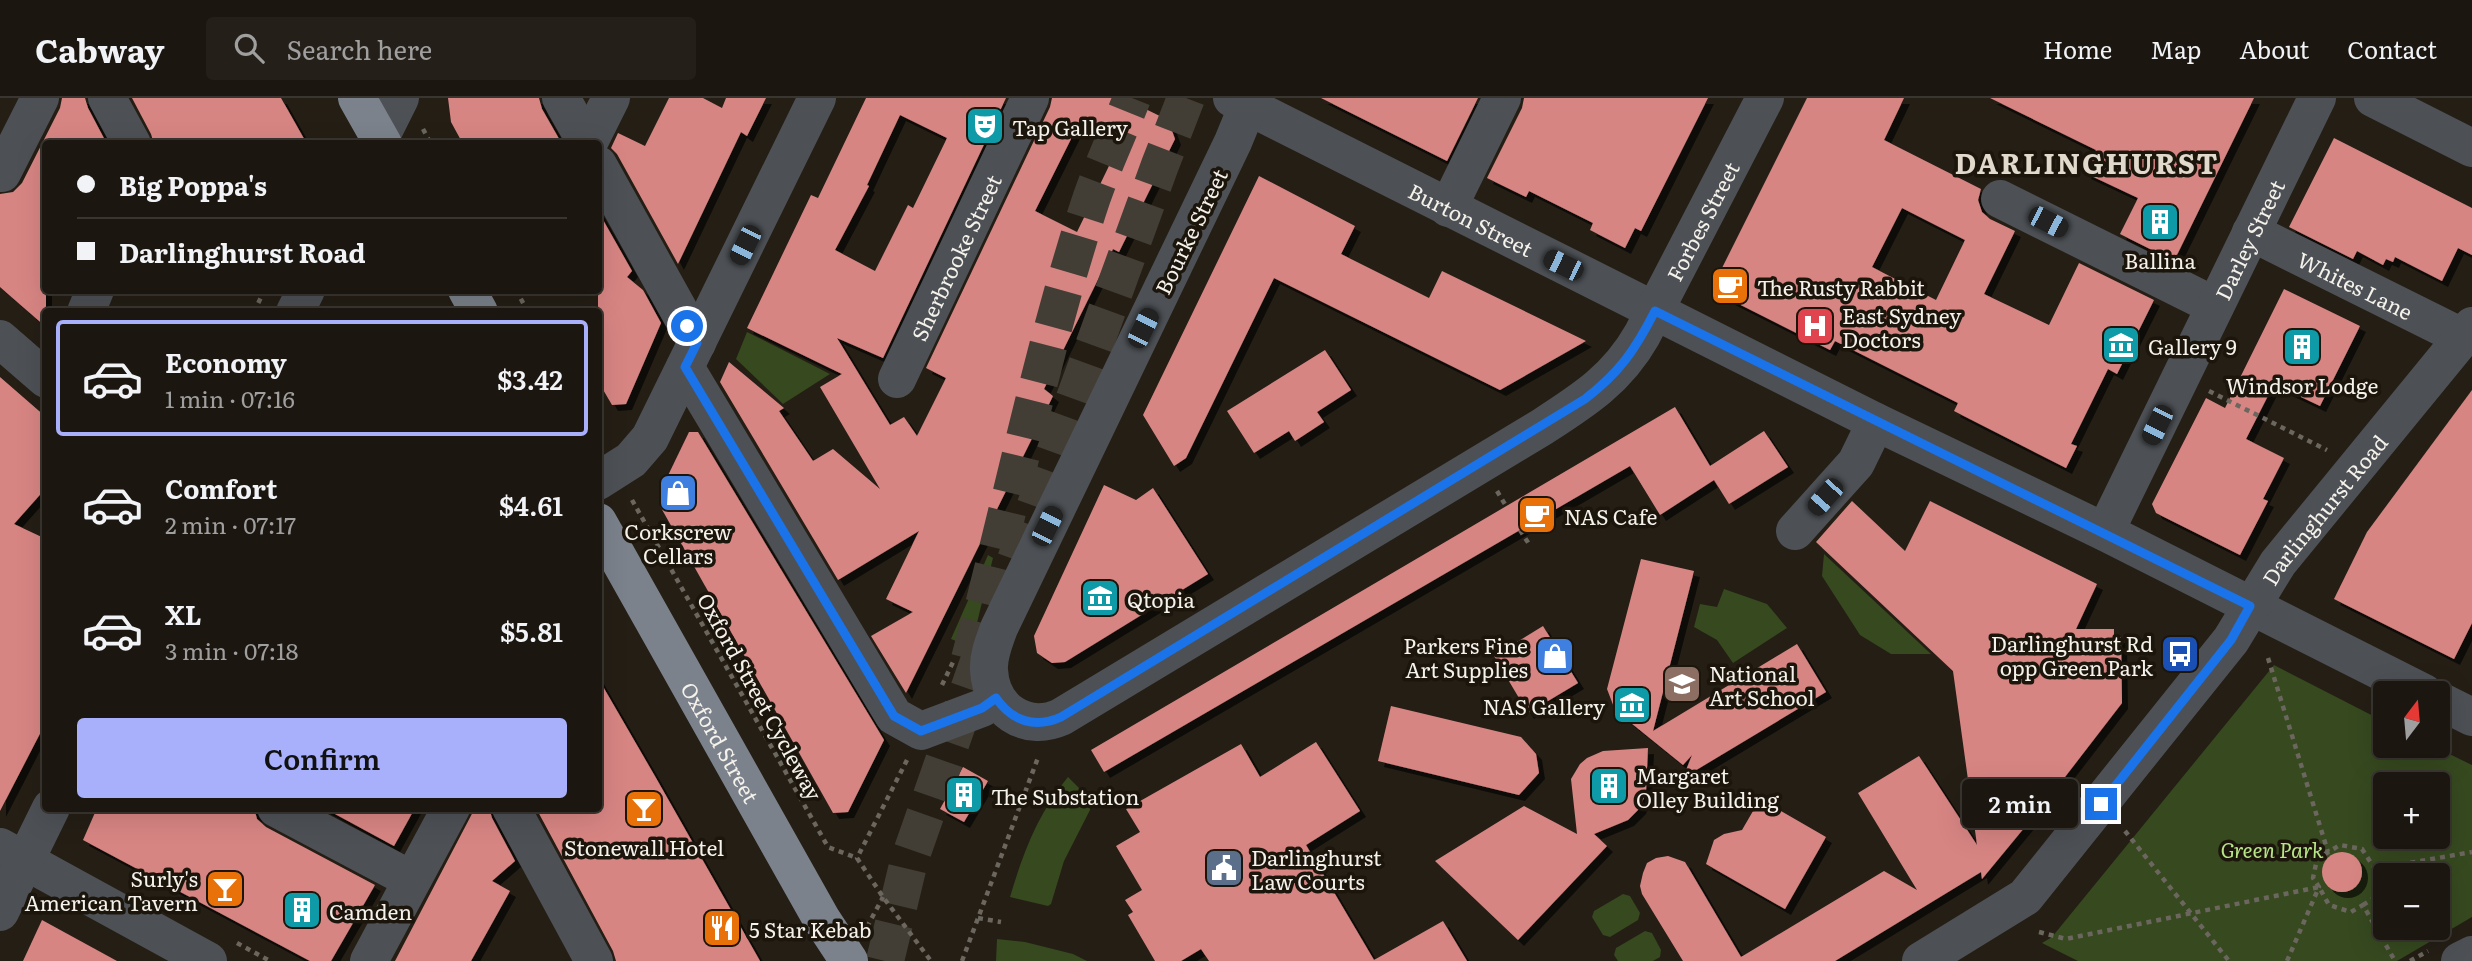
<!DOCTYPE html>
<html lang="en">
<head>
<meta charset="utf-8">
<style>
	body { margin:0; font-family:Literata,serif; background:#241f19; color:#f1f3f6; height:100vh; display:flex; flex-direction:column; font-size:26px; white-space:nowrap }
	* { box-sizing:border-box; margin:0 }
	p { font-size:23px; color:#a09f9f }
	.icon { flex:none; width:38px; height:38px; fill:none; stroke:currentColor; stroke-width:2; stroke-linecap:round; stroke-linejoin:round }
	.map { position:relative; flex:1; overflow:hidden }
	.details { position:absolute; left:42px; top:210px; width:560px; height:504px; display:flex; flex-direction:column; background:#1b1610; border-radius:7px; box-shadow:0 7px 28px #0002,0 0 0 2px #393530 }
	.details>* { flex:none }
	.hud { position:absolute; left:42px; top:42px; width:560px; height:154px; border-radius:7px; box-shadow:0 7px 28px #0002,0 0 0 2px #393530; display:grid; align-content:center; height:154px; padding:0 35px; background:#1b1610 }
	.needle { width:46px; rotate:16deg }
	.tools { position:absolute; left:2373px; top:583px; display:grid; gap:14px }
	.tools a { display:grid; place-items:center; width:77px; height:77px; border-radius:7px; background:#1b1610; box-shadow:0 7px 28px #0002,0 0 0 2px #393530; font-size:35px }
	.end { position:absolute; width:32px; height:32px; margin:-16px; border:9px solid #1a73e8; background:#fff; box-shadow:0 0 0 4px #fff }
	.from { border-radius:50% }
	.bubble { position:absolute; height:49px; border-radius:7px; background:#1b1610; box-shadow:0 7px 28px #0002,0 0 0 2px #393530; font-size:23px; font-weight:600; line-height:49px; text-align:center }
	.car { position:absolute; width:21px; height:42px; margin:-21px -10px; border-radius:9px; box-shadow:0 0 5px 2px #0007; background:linear-gradient(#222 24%,#8ab4d8 0 40%,#222 0 76%,#8ab4d8 0 86%,#222 0) }
	.hud b { display:flex; align-items:center; gap:24px; height:66px; font-size:26px }
	.hud b+b { border-top:2px solid #393530 }
	.hud i { width:18px; height:18px; background:#f1f3f6 }
	ul { padding:12px 0 0; list-style:none }
	li { display:flex; align-items:center; gap:21px; height:116px; margin:0 14px 10px; padding:0 21px; border:4px solid transparent; border-radius:7px }
	li div { flex:1 }
	li b { display:block; font-size:26px }
	li em { font-style:normal; font-weight:600 }
	li.selected { border-color:#a8b0fc }
	li>.icon { width:63px; height:63px; stroke-width:1.5 }
	.action { display:flex; gap:14px; margin-top:auto; padding:14px 35px }
	.action a { flex:1; height:80px; border-radius:7px; background:#a8b0fc; color:#111; font-size:28px; font-weight:600; line-height:80px; text-align:center }
	header { display:flex; align-items:center; gap:42px; box-sizing:border-box; height:98px; padding:0 35px; background:#1b1610; border-bottom:2px solid #393530 }
	header strong { font-size:33px }
	nav { display:flex; gap:38px; margin-inline-start:auto; font-size:24px }
	.search { width:490px; height:63px; background:#241f19; display:flex; align-items:center; gap:18px; box-sizing:border-box; padding:0 24px; border-radius:7px; color:#a09f9f; font-size:26px }
	.map>svg:first-child { display:block }
	.green { fill:#36491f; fill-rule:evenodd }
	.building { fill:#d78583; fill-rule:evenodd; filter:url(#shadow) }
	.lines { fill:none; stroke-linecap:round; stroke-linejoin:round }
	.highway-tunnel { stroke:#433e35; stroke-width:38; stroke-dasharray:38 19; stroke-linecap:butt }
	.path { stroke:#6b665e; stroke-width:4.5; stroke-dasharray:5 5; stroke-linecap:butt }
	.minor { stroke:#4d5155; stroke-width:38 }
	.major { stroke:#7b828b; stroke-width:38 }
	.route { stroke:#1a73e8; stroke-width:9 }
	.labels { text-anchor:middle; dominant-baseline:central; stroke-width:7; stroke-linejoin:round; paint-order:stroke }
	.poi-label { font-size:21px; fill:#f5f1eb; stroke:#1b150c; text-anchor:start }
	.street-label { font-size:21px; fill:#f5f1eb; stroke:#1b150c }
	.park-label { font-size:21px; font-style:italic; fill:#b8e586; stroke:#1b150c }
	.district-label { font-size:28px; font-weight:bold; letter-spacing:2px; fill:#e2d9cd; stroke:#1b150c }
</style>
</head>
<body>
<header>
<strong>Cabway</strong>
<div class="search"><svg class="icon" aria-label="search" viewBox="0 0 24 24"><circle cx="10" cy="10" r="6"/><path d="M15 15l6 6"/></svg>Search here</div>
<nav><a>Home</a><a>Map</a><a>About</a><a>Contact</a></nav>
</header>
<div class="map">
<svg width="2472" height="863" viewBox="0 0 2472 863">
	<defs>
		<filter id="shadow"><feDropShadow dx="6" dy="6" stdDeviation="0" flood-color="#0009"/></filter>
	</defs>
	<rect width="100%" height="100%" fill="#241e15"/>
	<g class="green">
		<path d="M747,234L830,276L783,306L736,261Z"/>
		<path d="M1824,456L1931,556H1891L1860,537L1822,478Z"/>
		<path d="M988,457L993,460L971,549L951,541Z"/>
		<path d="M1724,491L1767,506L1787,530L1733,565L1717,542L1694,529L1700,506L1717,509Z"/>
		<path d="M2274,567L2385,624V648H2433L2472,667V819L2397,863H2078L2042,845L2052,839ZM2438,686V738H2385V686ZM2438,777V830H2385V777Z"/>
		<path d="M1068,679L1089,700L1090,712L1064,763L1051,806L1048,808L1010,799C1023,755 1038,715 1068,679Z"/>
		<path d="M1623,796L1630,798L1640,815L1638,822L1610,839L1603,837L1592,819L1594,813Z"/>
		<path d="M1645,833L1652,835L1661,852L1660,859L1653,863H1618L1614,857L1616,850Z"/>
		<path d="M997,841L1025,844L1073,856L1087,863H996Z"/>
	</g>
	<g class="building">
		<path d="M62,0H85L88,10L107,46H46V229L0,189V96L13,94L22,85L60,10Z"/>
		<path d="M132,0H281L307,46H154L151,36Z"/>
		<path d="M448,0H539L542,11L562,46H463L451,24Z"/>
		<path d="M669,0H703L722,10L726,0H766L747,38L741,34L678,166L617,56L611,50L618,35L645,48Z"/>
		<path d="M866,0H1006L883,260L837,240L890,327L904,319L917,338L946,280L926,270L1050,9L1052,0H1123L1168,22L1175,41L1119,154L1113,151L1044,291L1053,298L906,595L871,538L913,514L886,501L919,433L838,482L720,284L729,264L784,310L779,313L813,363L833,351L880,391L820,289L842,276L747,230L811,97L818,100ZM900,17L947,40L913,110L908,107L875,173L835,152L869,88L867,87ZM1081,21L1122,41L1077,134L1035,113Z"/>
		<path d="M1321,0H1478L1447,63Z"/>
		<path d="M1524,0H1708L1641,133L1635,130L1625,150L1590,132L1593,125L1529,93L1526,99L1487,80L1522,10Z"/>
		<path d="M1807,0H1904L1884,42L1981,91L1978,102L1982,114L1990,121L2015,133L1984,196L2049,227L2079,165L2154,202L2117,276L2108,271L2071,346L2077,348L2066,370L1954,313L1958,305L1835,243L1830,252L1711,192ZM1902,110L1965,142L1936,202L1872,169Z"/>
		<path d="M1990,0H2254L2174,163L2120,136L2138,100L2085,75L2096,52Z"/>
		<path d="M2334,40L2472,110V157L2458,150L2442,183L2395,159L2393,164L2386,161L2383,167L2357,153L2353,161L2289,129Z"/>
		<path d="M1259,78L1355,128L1341,156L1429,200L1442,173L1586,243L1500,292L1274,180L1186,360L1174,368L1143,317Z"/>
		<path d="M598,113L632,173L627,179L643,192L661,225L626,306L612,307L598,283Z"/>
		<path d="M2284,191L2360,228L2320,308L2274,286L2246,341L2284,360L2263,401L2268,403L2240,457L2156,415L2152,406L2206,300L2225,310Z"/>
		<path d="M1325,252L1351,292L1317,314L1324,324L1295,343L1289,333L1254,355L1227,313Z"/>
		<path d="M0,279L46,319V390L14,426L46,441V624L0,713Z"/>
		<path d="M2472,292V525L2454,561L2334,501L2367,434Z"/>
		<path d="M1675,309L1710,368L1764,333L1788,369L1729,406L1714,382L1660,417L1630,368L1104,674L1091,652Z"/>
		<path d="M689,334H698L884,642L848,714L833,715L660,408V394Z"/>
		<path d="M1104,387L1136,402L1153,390L1208,476L1065,564L1052,565L1037,555L1034,538Z"/>
		<path d="M1852,403L1905,453L1930,403L2097,486L2076,531H2114V539H2121L2122,605L2048,701L1982,781L1981,774L1835,863H1683L1642,796L1640,788L1643,775L1647,765L1656,760L1668,758L1685,764L1741,859L1884,773L1917,792L1858,695L1919,658L1977,747L1953,573L1816,444Z"/>
		<path d="M1641,461L1694,473L1653,633L1797,546L1826,594L1683,680L1692,657L1683,667L1615,612L1607,591Z"/>
		<path d="M1543,528L1578,585L1528,615L1494,558Z"/>
		<path d="M598,580L656,680L760,863H616L613,853L536,710H598Z"/>
		<path d="M1391,608L1521,639L1536,656L1539,675L1519,697L1378,663Z"/>
		<path d="M1316,644L1360,713L1306,747L1374,862L1443,823L1467,863H1209L1201,851L1181,863H1155L1128,817L1133,814L1125,802L1142,792L1116,748L1140,734L1126,711L1241,646L1260,679Z"/>
		<path d="M1648,650L1646,694L1640,710L1628,722L1594,736L1607,748L1518,842L1435,763L1524,708L1577,736L1571,681L1580,666L1587,660L1603,653Z"/>
		<path d="M963,669L988,683L964,724L940,711Z"/>
		<path d="M1760,701L1826,739L1785,811L1706,766L1714,742L1724,736L1742,732Z"/>
		<path d="M97,710H254L257,721L266,729L375,787L331,863H310L83,742Z"/>
		<path d="M324,710H415L394,748Z"/>
		<path d="M475,710H489L492,720L515,763L492,783L510,793L471,863H395Z"/>
		<circle cx="2342" cy="774" r="20"/>
		<path d="M42,822L117,863H23Z"/>
	</g>
	<g class="lines">
		<g class="highway-tunnel">
			<path d="M1016,462L1160,67L1186,0"/>
			<path d="M970,561C1010,412 1040,260 1087,114C1099,75 1117,38 1132,0"/>
			<path d="M885,863L909,763L989,535"/>
		</g>
		<g class="path">
			<path d="M423,31L431,46"/>
			<path d="M516,192L528,214"/>
			<path d="M254,214L264,193"/>
			<path d="M2209,293L2327,352"/>
			<path d="M1497,393L1506,408"/>
			<path d="M632,402L828,749L857,760"/>
			<path d="M1520,432L1529,446"/>
			<path d="M2268,560L2328,754"/>
			<path d="M942,587L953,564"/>
			<path d="M907,662L857,760L883,799L931,863"/>
			<path d="M2125,733L2229,863"/>
			<path d="M2363,807L2374,800L2378,776L2375,771"/>
			<path d="M978,820L1001,824"/>
			<path d="M867,829L883,799"/>
			<path d="M2039,834L2066,841L2319,789L2329,807L2351,814L2363,807L2395,863"/>
			<path d="M237,845L270,863"/>
			<path d="M962,863L1039,657"/>
			<path d="M2287,863L2319,789L2313,780L2317,761L2340,747L2362,751L2375,771L2472,754"/>
			<path d="M2410,863L2428,853"/>
		</g>
		<g class="minor">
			<path d="M107,0L132,46"/>
			<path d="M561,0L587,46"/>
			<path id="s1" d="M1232,0L1876,324L2105,434L2424,595"/>
			<path id="s2" d="M1251,0L1233,44L999,530C994,544 988,558 989,572C991,611 1025,635 1061,619L1542,329C1584,302 1617,281 1642,237L1765,0"/>
			<path d="M2373,0L2472,50"/>
			<path d="M377,46L400,0"/>
			<path d="M588,46L611,0"/>
			<path d="M598,67L697,245"/>
			<path d="M2,75L40,0"/>
			<path d="M2000,101L2215,208"/>
			<path d="M1448,110L1502,0"/>
			<path id="s3" d="M2251,134L2462,239"/>
			<path d="M86,214L95,192"/>
			<path d="M295,214L306,192"/>
			<path d="M0,241L46,281"/>
			<path d="M685,269L894,618L921,633L982,610L996,600"/>
			<path id="s4" d="M897,281L1030,0"/>
			<path d="M598,383L631,362L650,340L817,0"/>
			<path d="M1795,433L1856,365L1876,324"/>
			<path id="s5" d="M2105,434L2317,0"/>
			<path d="M2438,602L2472,619"/>
			<path d="M276,710L412,782"/>
			<path d="M511,710L594,863"/>
			<path d="M0,749L208,863"/>
			<path d="M0,814L51,710"/>
			<path d="M369,863L451,710"/>
			<path id="s6" d="M1921,863L2025,799L2231,542L2278,465L2472,228"/>
			<path d="M2460,863L2472,857"/>
		</g>
		<g class="major">
			<path d="M357,0L383,46"/>
			<path d="M467,192L479,214"/>
			<path id="s7" d="M598,424L822,822L849,863"/>
		</g>
	</g>
	<g class="lines">
		<path class="route" d="M687,228L697,245L685,269L894,618L921,633L982,610L996,600C1012,623 1035,631 1061,619L1585,301C1620,274 1635,252 1655,213L2250,508L2231,542L2101,706"/>
	</g>
	<defs>
		<symbol id="theatre-square" viewBox="-11 -11 22 22"><rect x="-9" y="-9" width="18" height="18" rx="4" fill="#0f9aa8" stroke="#1b150c"/><path d="M-5-5.5Q0-4 5-5.5V0Q5 5 0 6Q-5 5-5 0ZM-3.3-2.5H-1v1.5H-3.3ZM1-2.5H3.3v1.5H1ZM-2.8 1Q0 5.5 2.8 1Z" fill="#fff"/></symbol>
		<symbol id="building-square" viewBox="-11 -11 22 22"><rect x="-9" y="-9" width="18" height="18" rx="4" fill="#0f9aa8" stroke="#1b150c"/><path d="M-4-6H4V6H1V3H-1V6H-4ZM-2.5-4.3h1.7v1.8h-1.7ZM.8-4.3h1.7v1.8H.8ZM-2.5-1h1.7V.8h-1.7ZM.8-1h1.7V.8H.8Z" fill="#fff"/></symbol>
		<symbol id="cafe-square" viewBox="-11 -11 22 22"><rect x="-9" y="-9" width="18" height="18" rx="4" fill="#e8710a" stroke="#1b150c"/><path d="M-5.5-4.5H6V0H3Q3 3.5 0 3.5H-2.5Q-5.5 3.5-5.5 0ZM3-3.2v2h1.7v-2ZM-6 4.5H4V6H-6Z" fill="#fff"/></symbol>
		<symbol id="hospital-square" viewBox="-11 -11 22 22"><rect x="-9" y="-9" width="18" height="18" rx="4" fill="#e0444e" stroke="#1b150c"/><path d="M-5-5h3v3.5h4V-5h3V5h-3V1.5h-4V5h-3Z" fill="#fff"/></symbol>
		<symbol id="museum-square" viewBox="-11 -11 22 22"><rect x="-9" y="-9" width="18" height="18" rx="4" fill="#0f9aa8" stroke="#1b150c"/><path d="M0-6L6-3V-2H-6V-3ZM-5-1h2V3h-2ZM-1-1h2V3h-2ZM3-1h2V3H3ZM-6 4H6V6H-6Z" fill="#fff"/></symbol>
		<symbol id="shop-square" viewBox="-11 -11 22 22"><rect x="-9" y="-9" width="18" height="18" rx="4" fill="#3f7fe0" stroke="#1b150c"/><path d="M-5-2.5h2.3a2.7 3.5 0 0 1 5.4 0H5L5.5 6h-11ZM-1.5-2.5h3a1.5 2.3 0 0 0-3 0Z" fill="#fff"/></symbol>
		<symbol id="bus-square" viewBox="-11 -11 22 22"><rect x="-9" y="-9" width="18" height="18" rx="4" fill="#1a4fb4" stroke="#1b150c"/><path d="M-5-6H5V4H4V6H2V4H-2V6H-4V4H-5ZM-3.5-4V0h7V-4ZM-3.5 1.2v1.5H-2V1.2ZM2 1.2v1.5H3.5V1.2Z" fill="#fff"/></symbol>
		<symbol id="university-square" viewBox="-11 -11 22 22"><rect x="-9" y="-9" width="18" height="18" rx="4" fill="#8d6e63" stroke="#1b150c"/><path d="M0-5L7-2L0 1L-7-2ZM-4 1L0 2.5L4 1V4Q0 6-4 4Z" fill="#fff"/></symbol>
		<symbol id="bar-square" viewBox="-11 -11 22 22"><rect x="-9" y="-9" width="18" height="18" rx="4" fill="#e8710a" stroke="#1b150c"/><path d="M-6-5H6L.8 .8V4.5H3.5V6h-7V4.5H-.8V.8Z" fill="#fff"/></symbol>
		<symbol id="civic-square" viewBox="-11 -11 22 22"><rect x="-9" y="-9" width="18" height="18" rx="4" fill="#5c6f8a" stroke="#1b150c"/><path d="M-.6-6.5H3V-4.5H.6V-3L4-1V1h2V6H-6V1h2V-1L-.6-3ZM-1.2 2.5V6h2.4V2.5Z" fill="#fff"/></symbol>
		<symbol id="restaurant-square" viewBox="-11 -11 22 22"><rect x="-9" y="-9" width="18" height="18" rx="4" fill="#e8710a" stroke="#1b150c"/><path d="M-5-6h1v4h1v-4h1v4h1v-4h1v5L-1.5 .5V6h-2V.5L-5-1ZM5-6V6H3V1.5H1.5Q1.5-4 5-6Z" fill="#fff"/></symbol>
	</defs>
	<g fill-rule="evenodd">
		<use href="#theatre-square" x="963" y="6" width="44" height="44"/>
		<use href="#building-square" x="2138" y="102" width="44" height="44"/>
		<use href="#cafe-square" x="1708" y="166" width="44" height="44"/>
		<use href="#hospital-square" x="1793" y="206" width="44" height="44"/>
		<use href="#museum-square" x="2099" y="225" width="44" height="44"/>
		<use href="#building-square" x="2280" y="227" width="44" height="44"/>
		<use href="#shop-square" x="656" y="373" width="44" height="44"/>
		<use href="#cafe-square" x="1515" y="395" width="44" height="44"/>
		<use href="#museum-square" x="1078" y="478" width="44" height="44"/>
		<use href="#bus-square" x="2158" y="534" width="44" height="44"/>
		<use href="#shop-square" x="1533" y="536" width="44" height="44"/>
		<use href="#university-square" x="1660" y="564" width="44" height="44"/>
		<use href="#museum-square" x="1610" y="585" width="44" height="44"/>
		<use href="#building-square" x="1587" y="666" width="44" height="44"/>
		<use href="#building-square" x="942" y="675" width="44" height="44"/>
		<use href="#bar-square" x="622" y="689" width="44" height="44"/>
		<use href="#civic-square" x="1202" y="748" width="44" height="44"/>
		<use href="#bar-square" x="203" y="769" width="44" height="44"/>
		<use href="#building-square" x="280" y="790" width="44" height="44"/>
		<use href="#restaurant-square" x="700" y="808" width="44" height="44"/>
	</g>
	<g class="labels">
		<g class="poi-label">
			<text x="1012" y="28">Tap Gallery</text>
			<text x="2160" y="161" text-anchor="middle">Ballina</text>
			<text x="1757" y="188">The Rusty Rabbit</text>
			<text x="1842" y="216">East Sydney<tspan x="1842" dy="24">Doctors</tspan></text>
			<text x="2148" y="247">Gallery 9</text>
			<text x="2302" y="286" text-anchor="middle">Windsor Lodge</text>
			<text x="1564" y="417">NAS Cafe</text>
			<text x="678" y="432" text-anchor="middle">Corkscrew<tspan x="678" dy="24">Cellars</tspan></text>
			<text x="1127" y="500">Qtopia</text>
			<text x="2153" y="544" text-anchor="end">Darlinghurst Rd<tspan x="2153" dy="24">opp Green Park</tspan></text>
			<text x="1528" y="546" text-anchor="end">Parkers Fine<tspan x="1528" dy="24">Art Supplies</tspan></text>
			<text x="1709" y="574">National<tspan x="1709" dy="24">Art School</tspan></text>
			<text x="1605" y="607" text-anchor="end">NAS Gallery</text>
			<text x="1636" y="676">Margaret<tspan x="1636" dy="24">Olley Building</tspan></text>
			<text x="991" y="697">The Substation</text>
			<text x="644" y="748" text-anchor="middle">Stonewall Hotel</text>
			<text x="1251" y="758">Darlinghurst<tspan x="1251" dy="24">Law Courts</tspan></text>
			<text x="198" y="779" text-anchor="end">Surly's<tspan x="198" dy="24">American Tavern</tspan></text>
			<text x="329" y="812">Camden</text>
			<text x="749" y="830">5 Star Kebab</text>
		</g>
		<g class="street-label">
			<text stroke="none"><textPath href="#s1" startOffset="268">Burton Street</textPath></text>
			<text stroke="none"><textPath href="#s2" startOffset="1561">Forbes Street</textPath></text>
			<text transform="translate(1190 133) rotate(-64)">Bourke Street</text>
			<text stroke="none"><textPath href="#s5" startOffset="326">Darley Street</textPath></text>
			<text stroke="none"><textPath href="#s4" startOffset="135">Sherbrooke Street</textPath></text>
			<text stroke="none"><textPath href="#s3" startOffset="117">Whites Lane</textPath></text>
			<text stroke="none"><textPath href="#s6" startOffset="612">Darlinghurst Road</textPath></text>
			<text transform="translate(761 598) rotate(61)">Oxford Street Cycleway</text>
			<text stroke="none"><textPath href="#s7" startOffset="252">Oxford Street</textPath></text>
		</g>
		<g class="park-label">
			<text x="2272" y="750">Green Park</text>
		</g>
		<g class="district-label">
			<text x="2087" y="64">DARLINGHURST</text>
		</g>
	</g>
</svg>
<div class="tools">
<a><svg class="needle" viewBox="-14 -14 28 28"><path d="M0-13l5 13h-10z" fill="#e53935"/><path d="M0 13l5-13h-10z" fill="#a09f9f"/></svg></a>
<a>+</a>
<a>−</a>
</div>
<i class="end from" style="left:687px;top:228px"></i>
<i class="end" style="left:2101px;top:706px"></i>
<div class="bubble" style="left:1962px;top:681px;width:116px">2 min</div>
<i class="car" style="left:2048px;top:124px;rotate:117deg"></i>
<i class="car" style="left:745px;top:147px;rotate:206deg"></i>
<i class="car" style="left:1563px;top:167px;rotate:296deg"></i>
<i class="car" style="left:1143px;top:230px;rotate:26deg"></i>
<i class="car" style="left:2157px;top:327px;rotate:206deg"></i>
<i class="car" style="left:1825px;top:399px;rotate:222deg"></i>
<i class="car" style="left:1047px;top:428px;rotate:26deg"></i>
<div class="hud">
<b><i class="from"></i>Big Poppa's</b>
<b><i></i>Darlinghurst Road</b>
</div>
<section class="details">
<ul>
<li class="selected"><svg class="icon" aria-label="car" viewBox="0 0 24 24"><path d="M5 17H2v-5l4-1 3-4h7l3 4 3 1v5h-3M9 17h6M6 11h13"/><circle cx="7" cy="17" r="2"/><circle cx="17" cy="17" r="2"/></svg><div><b>Economy</b><p>1 min · 07:16</p></div><em>$3.42</em></li>
<li><svg class="icon" aria-label="car" viewBox="0 0 24 24"><path d="M5 17H2v-5l4-1 3-4h7l3 4 3 1v5h-3M9 17h6M6 11h13"/><circle cx="7" cy="17" r="2"/><circle cx="17" cy="17" r="2"/></svg><div><b>Comfort</b><p>2 min · 07:17</p></div><em>$4.61</em></li>
<li><svg class="icon" aria-label="car" viewBox="0 0 24 24"><path d="M5 17H2v-5l4-1 3-4h7l3 4 3 1v5h-3M9 17h6M6 11h13"/><circle cx="7" cy="17" r="2"/><circle cx="17" cy="17" r="2"/></svg><div><b>XL</b><p>3 min · 07:18</p></div><em>$5.81</em></li>
</ul>
<div class="action"><a>Confirm</a></div>
</section>
</div>
</body>
</html>
